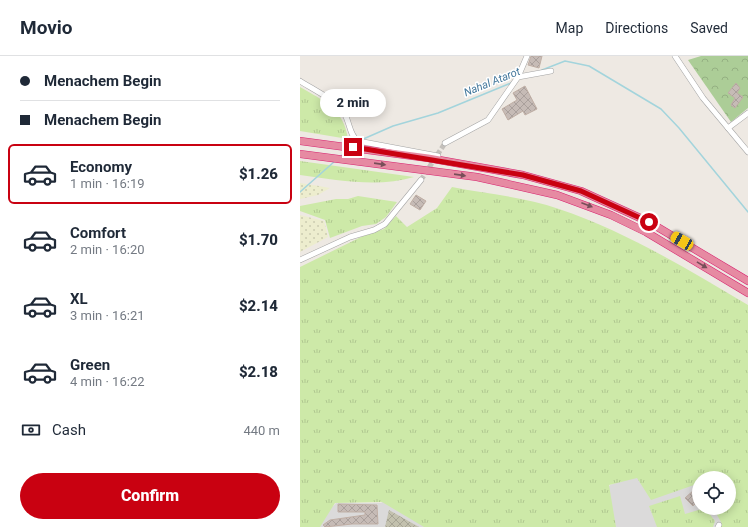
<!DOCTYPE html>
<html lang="en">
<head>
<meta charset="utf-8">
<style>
	body { margin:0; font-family:Roboto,sans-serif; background:#f2f2f3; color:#1f2937; height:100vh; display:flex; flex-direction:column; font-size:15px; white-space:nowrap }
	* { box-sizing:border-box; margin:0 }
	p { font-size:13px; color:#747a83 }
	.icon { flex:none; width:22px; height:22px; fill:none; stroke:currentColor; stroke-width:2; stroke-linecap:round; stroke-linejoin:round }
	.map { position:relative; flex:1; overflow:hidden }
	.details { display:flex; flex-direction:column; background:#fff; width:300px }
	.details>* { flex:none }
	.banner { display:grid; align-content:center; height:88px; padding:0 20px; background:#fff }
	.controls { position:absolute; left:392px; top:415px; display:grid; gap:8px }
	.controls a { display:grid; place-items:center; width:44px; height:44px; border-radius:50%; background:#fff; box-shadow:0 2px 10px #0003; font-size:20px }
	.end { position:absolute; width:18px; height:18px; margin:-9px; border:5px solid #c90111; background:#fff; box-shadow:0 0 0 2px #fff }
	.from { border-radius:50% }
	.bubble { position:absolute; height:28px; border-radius:14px; background:#fff; box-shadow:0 2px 10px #0003; font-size:13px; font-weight:800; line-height:28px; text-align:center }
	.car { position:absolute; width:12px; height:24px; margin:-12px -6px; border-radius:5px; box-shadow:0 0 3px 1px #0007; background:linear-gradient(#f5c518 24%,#345 0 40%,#f5c518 0 76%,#345 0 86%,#f5c518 0) }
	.banner b { display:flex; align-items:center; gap:14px; height:38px; font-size:15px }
	.banner b+b { border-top:1px solid #e0e1e3 }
	.banner i { width:10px; height:10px; background:#1f2937 }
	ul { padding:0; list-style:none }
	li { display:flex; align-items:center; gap:12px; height:60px; margin:0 8px 6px; padding:0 12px; border:2px solid transparent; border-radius:6px }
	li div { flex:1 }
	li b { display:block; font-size:15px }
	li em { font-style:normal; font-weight:800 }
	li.selected { border-color:#c90111 }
	li>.icon { width:36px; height:36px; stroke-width:1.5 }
	.pay { display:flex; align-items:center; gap:10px; height:44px; padding:0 20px; font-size:15px }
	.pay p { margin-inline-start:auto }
	.button { display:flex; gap:8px; margin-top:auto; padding:8px 20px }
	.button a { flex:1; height:46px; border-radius:24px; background:#c90111; color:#fff; font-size:16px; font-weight:800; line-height:46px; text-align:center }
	header { display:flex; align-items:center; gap:24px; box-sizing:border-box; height:56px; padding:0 20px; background:#fff; border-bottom:1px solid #e0e1e3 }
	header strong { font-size:19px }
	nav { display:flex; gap:22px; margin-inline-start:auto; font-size:14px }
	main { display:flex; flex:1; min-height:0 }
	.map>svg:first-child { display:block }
	.residential { fill:#dbdada }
	.construction { fill:url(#construction-cross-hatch) }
	.farmland { fill:url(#farmland-dots) }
	.grass { fill:url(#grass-tufts) }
	.forest { fill:url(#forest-crowns) }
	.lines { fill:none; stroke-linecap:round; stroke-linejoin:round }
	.stream { stroke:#a3d4dc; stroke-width:1.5 }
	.building { fill:url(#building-cross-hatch); stroke:#c0afa5 }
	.minor-tunnel { stroke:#c4c0bb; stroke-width:5; stroke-dasharray:5 2.5; stroke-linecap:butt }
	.minor-casing { stroke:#a4a4a4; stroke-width:6 }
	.highway-casing { stroke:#d72470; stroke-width:8 }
	.minor { stroke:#fff; stroke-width:5 }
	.highway { stroke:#e68aa2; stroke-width:7 }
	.oneway { fill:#774e59 }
	.route { stroke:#c90111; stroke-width:5 }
	.labels { text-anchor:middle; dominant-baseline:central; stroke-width:3; stroke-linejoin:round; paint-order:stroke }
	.water-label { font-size:11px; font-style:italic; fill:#44789c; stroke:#fff }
</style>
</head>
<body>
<header>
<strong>Movio</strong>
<nav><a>Map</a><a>Directions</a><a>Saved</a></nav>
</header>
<main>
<section class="details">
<div class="banner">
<b><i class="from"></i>Menachem Begin</b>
<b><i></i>Menachem Begin</b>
</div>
<ul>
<li class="selected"><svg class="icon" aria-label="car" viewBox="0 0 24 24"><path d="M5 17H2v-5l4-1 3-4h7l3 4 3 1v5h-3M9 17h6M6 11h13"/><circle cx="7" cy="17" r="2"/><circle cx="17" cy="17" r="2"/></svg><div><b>Economy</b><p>1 min · 16:19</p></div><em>$1.26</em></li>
<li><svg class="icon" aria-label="car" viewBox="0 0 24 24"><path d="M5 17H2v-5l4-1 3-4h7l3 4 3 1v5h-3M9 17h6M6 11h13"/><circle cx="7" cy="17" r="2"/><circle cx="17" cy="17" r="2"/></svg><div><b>Comfort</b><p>2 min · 16:20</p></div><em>$1.70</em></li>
<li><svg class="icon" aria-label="car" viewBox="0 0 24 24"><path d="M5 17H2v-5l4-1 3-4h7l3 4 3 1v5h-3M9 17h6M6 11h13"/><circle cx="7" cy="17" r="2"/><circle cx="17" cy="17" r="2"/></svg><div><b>XL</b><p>3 min · 16:21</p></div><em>$2.14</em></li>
<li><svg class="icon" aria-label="car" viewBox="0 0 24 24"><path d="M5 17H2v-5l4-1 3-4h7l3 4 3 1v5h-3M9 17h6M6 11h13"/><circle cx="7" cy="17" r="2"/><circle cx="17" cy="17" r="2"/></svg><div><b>Green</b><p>4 min · 16:22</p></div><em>$2.18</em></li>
</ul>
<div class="pay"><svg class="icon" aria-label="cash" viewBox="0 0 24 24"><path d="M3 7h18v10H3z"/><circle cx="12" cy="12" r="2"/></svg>Cash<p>440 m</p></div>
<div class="button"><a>Confirm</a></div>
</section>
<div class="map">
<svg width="448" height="471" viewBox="0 0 448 471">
	<defs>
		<pattern id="construction-cross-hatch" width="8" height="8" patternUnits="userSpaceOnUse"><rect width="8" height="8" fill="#c3c1ae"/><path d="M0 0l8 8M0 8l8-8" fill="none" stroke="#a7a595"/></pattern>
		<pattern id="farmland-dots" width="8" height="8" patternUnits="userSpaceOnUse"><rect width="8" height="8" fill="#ededce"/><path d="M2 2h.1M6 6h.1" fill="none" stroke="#cbcbb0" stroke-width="1.8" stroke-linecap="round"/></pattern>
		<pattern id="grass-tufts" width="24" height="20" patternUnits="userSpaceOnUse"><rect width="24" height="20" fill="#cde9a8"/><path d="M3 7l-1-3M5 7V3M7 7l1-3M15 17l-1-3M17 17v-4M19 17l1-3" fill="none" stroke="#b0c790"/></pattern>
		<pattern id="forest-crowns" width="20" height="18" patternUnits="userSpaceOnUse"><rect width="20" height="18" fill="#accd97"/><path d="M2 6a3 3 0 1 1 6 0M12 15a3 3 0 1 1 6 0" fill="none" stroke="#94b082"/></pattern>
		<pattern id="building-cross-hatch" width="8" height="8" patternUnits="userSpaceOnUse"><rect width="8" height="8" fill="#c6bbb6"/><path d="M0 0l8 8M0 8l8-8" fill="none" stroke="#aaa09c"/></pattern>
	</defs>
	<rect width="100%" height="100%" fill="#eee9e3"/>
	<g class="residential">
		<path d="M336,420L398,428L399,452H429L448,471H280L310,429Z"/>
		<path d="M102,431L163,471H14L36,447H81Z"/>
	</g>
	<path class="construction" d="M89,454L119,471H85Z"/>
	<g class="farmland">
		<path d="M0,127L19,130L30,132L18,139L0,143Z"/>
		<path d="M0,159L24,165L28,181L0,196Z"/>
	</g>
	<g class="grass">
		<path d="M0,31C24,45 44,53 48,83L0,75Z"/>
		<path d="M0,105L114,121C78,132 37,124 0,119Z"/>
		<path d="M152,131C187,138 225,141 259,153C327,176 387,213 448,249V471H420L421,466L413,452H429V422H399V431L397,428L351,444L337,422L309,429L316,471H124L82,446L35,447L20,471H0V211L63,180L84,173L96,160L107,171L137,152Z"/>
		<path d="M58,140L97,146L86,161L76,168L62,170L30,182L25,164L0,155V150L36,143H48Z"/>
		<path d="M380,440L385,458L405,452L415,465L413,471H357L349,450Z"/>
	</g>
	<path class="forest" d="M401,0H448V52L431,66L388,4Z"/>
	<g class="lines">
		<g class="stream">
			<path d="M242,14L265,5L289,10L361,53L379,72L448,156"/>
			<path d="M61,84L93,70L138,57L211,27"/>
			<path d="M41,100L49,93"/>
			<path d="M0,136L35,105"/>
		</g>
	</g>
	<g class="building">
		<path d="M231,0H242L239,12L228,9Z"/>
		<path d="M436,27L440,32L437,37L443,41L435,52L431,49L435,42L428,37Z"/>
		<path d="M225,30L237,53L225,59L223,55L208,64L202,53L217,44L213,37Z"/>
		<path d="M116,139L126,145L120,154L110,148Z"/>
		<path d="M394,434L399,440V444L393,450L385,442Z"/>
		<path d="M38,448L77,449L78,468H52L25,471L23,469L30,464L65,459V456H38Z"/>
	</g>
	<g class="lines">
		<path class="minor-tunnel" d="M121,124L145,87"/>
		<defs>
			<g id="minor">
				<path d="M375,0L403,42L428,72"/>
				<path d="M218,21L251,15"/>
				<path d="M0,25C14,34 34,43 44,57C50,66 49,79 58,85L138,100"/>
				<path d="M448,57L428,72L448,96"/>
				<path d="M145,87L188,64L218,21L227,0"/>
				<path d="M0,204L50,181L74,174L85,168L121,124"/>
				<path d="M418,471L419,469"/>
			</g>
			<g id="highway">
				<path d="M0,85L128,102L223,119L281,135L349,166L448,225"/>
				<path d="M0,98L177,121L257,139L311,159L346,176L448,237"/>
			</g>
		</defs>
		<use href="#minor" class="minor-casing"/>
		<use href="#highway" class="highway-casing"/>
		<use href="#minor" class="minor"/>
		<use href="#highway" class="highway"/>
	</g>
	<defs><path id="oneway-solid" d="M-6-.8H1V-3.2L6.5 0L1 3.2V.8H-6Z"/></defs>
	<g class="oneway">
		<use href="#oneway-solid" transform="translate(80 108) rotate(8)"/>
		<use href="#oneway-solid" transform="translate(160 119) rotate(8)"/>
		<use href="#oneway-solid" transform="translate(287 149) rotate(21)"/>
		<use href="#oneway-solid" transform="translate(402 209) rotate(31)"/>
	</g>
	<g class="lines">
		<path class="route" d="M53,91L223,119L281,135L349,166"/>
	</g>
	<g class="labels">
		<g class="water-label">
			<text transform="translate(192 26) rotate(-22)">Nahal Atarot</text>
		</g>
	</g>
</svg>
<div class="controls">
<a><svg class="icon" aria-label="locate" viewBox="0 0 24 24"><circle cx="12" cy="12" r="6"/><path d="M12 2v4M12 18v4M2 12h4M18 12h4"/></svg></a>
</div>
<i class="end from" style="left:349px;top:166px"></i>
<i class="end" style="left:53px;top:91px"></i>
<div class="bubble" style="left:20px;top:33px;width:66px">2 min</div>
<i class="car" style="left:382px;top:185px;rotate:300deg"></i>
</div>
</main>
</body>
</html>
